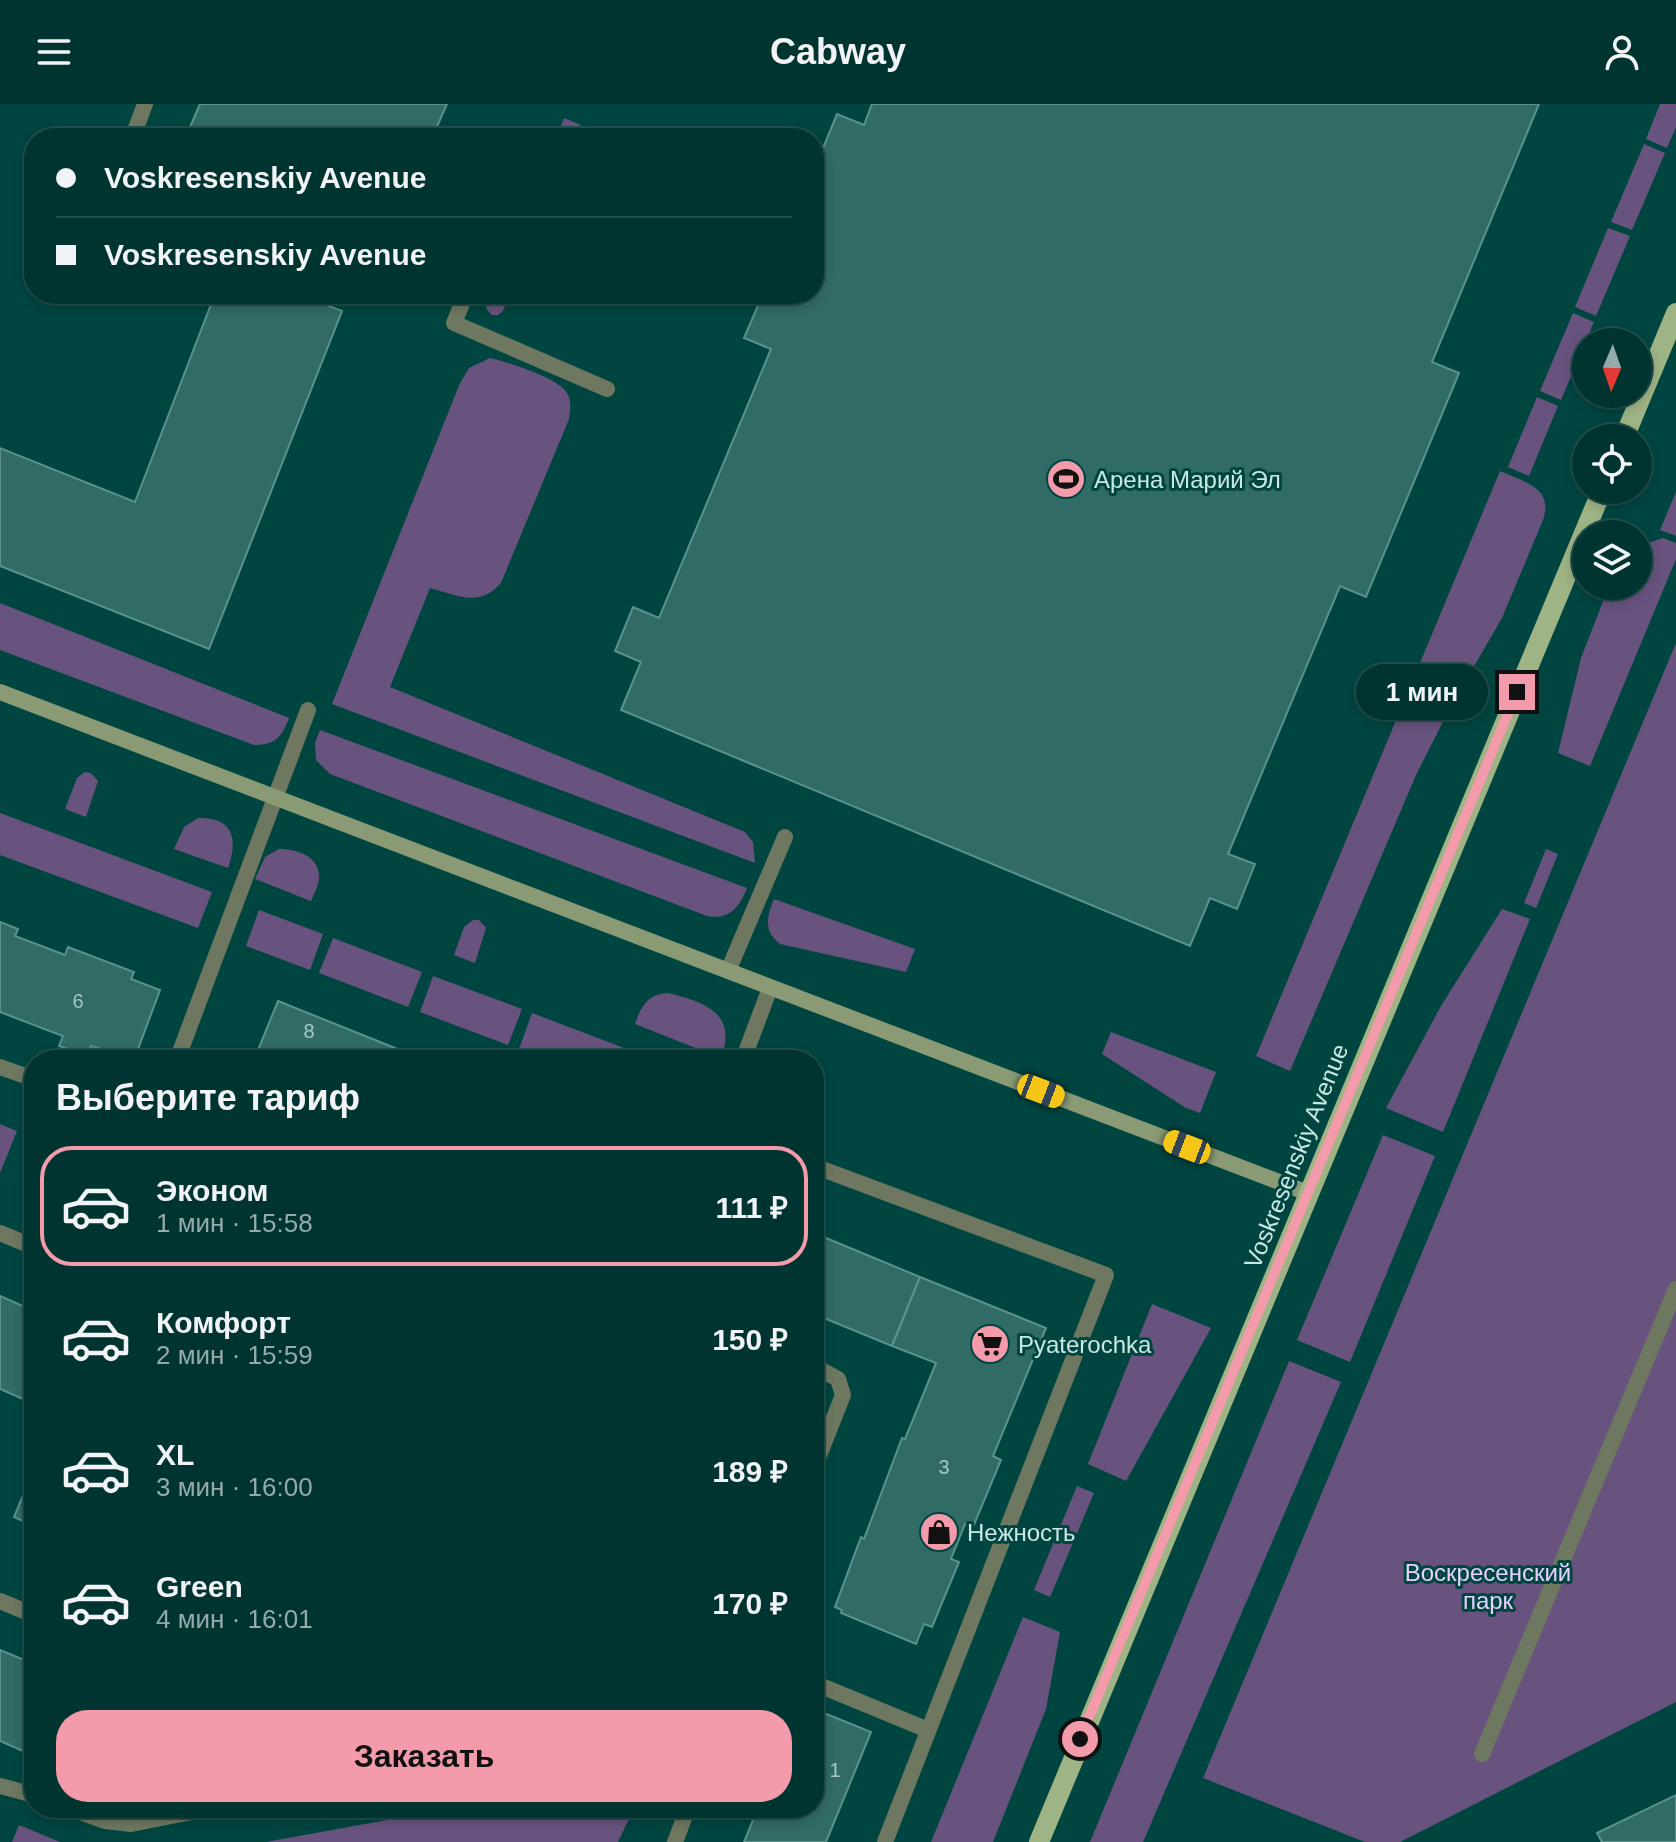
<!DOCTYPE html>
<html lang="ru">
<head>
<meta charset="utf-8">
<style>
	body { margin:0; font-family:Arial,sans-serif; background:#0e3f3c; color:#f1f3f6; height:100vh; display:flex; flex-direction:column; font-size:30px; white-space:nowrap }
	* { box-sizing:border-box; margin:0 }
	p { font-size:26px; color:#95aaab }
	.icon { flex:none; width:44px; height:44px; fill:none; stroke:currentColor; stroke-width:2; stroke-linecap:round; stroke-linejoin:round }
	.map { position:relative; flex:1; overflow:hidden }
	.details { position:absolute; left:24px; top:946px; width:800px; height:768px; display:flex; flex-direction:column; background:#003430; border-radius:32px; box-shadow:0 4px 12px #0003,0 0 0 2px #224f4c }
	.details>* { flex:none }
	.guide { position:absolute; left:24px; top:24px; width:800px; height:176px; border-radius:32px; box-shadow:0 4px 12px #0003,0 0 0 2px #224f4c; display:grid; align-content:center; height:176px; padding:0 32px; background:#003430 }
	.needle { width:52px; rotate:182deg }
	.buttons { position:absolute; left:1572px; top:224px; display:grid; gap:16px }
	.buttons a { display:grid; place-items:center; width:80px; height:80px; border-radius:50%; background:#003430; box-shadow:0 4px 12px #0003,0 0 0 2px #224f4c; font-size:40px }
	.end { position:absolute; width:36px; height:36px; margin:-18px; border:10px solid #f39aab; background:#111; box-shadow:0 0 0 4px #111 }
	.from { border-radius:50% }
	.bubble { position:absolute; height:56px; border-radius:28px; background:#003430; box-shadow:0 4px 12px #0003,0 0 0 2px #224f4c; font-size:26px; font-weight:800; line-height:56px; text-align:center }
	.car { position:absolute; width:24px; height:48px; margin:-24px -12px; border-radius:10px; box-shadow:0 0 6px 2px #0007; background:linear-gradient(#f5c518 24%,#345 0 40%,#f5c518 0 76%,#345 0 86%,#f5c518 0) }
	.guide b { display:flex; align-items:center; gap:28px; height:76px; font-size:30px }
	.guide b+b { border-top:2px solid #224f4c }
	.guide i { width:20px; height:20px; background:#f1f3f6 }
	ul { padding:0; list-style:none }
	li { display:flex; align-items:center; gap:24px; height:120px; margin:0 16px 12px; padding:0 16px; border:4px solid transparent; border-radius:32px }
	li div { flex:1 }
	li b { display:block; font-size:30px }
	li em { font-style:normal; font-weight:800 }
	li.active { border-color:#f39aab }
	li>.icon { width:72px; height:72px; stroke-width:1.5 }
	h2 { padding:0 32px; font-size:36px; line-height:96px }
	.cta { display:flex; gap:16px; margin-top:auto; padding:16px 32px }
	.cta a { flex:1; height:92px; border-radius:32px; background:#f39aab; color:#111; font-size:32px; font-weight:800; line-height:92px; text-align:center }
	header { display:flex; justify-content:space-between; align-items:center; height:104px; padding:0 32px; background:#003430; font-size:36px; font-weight:800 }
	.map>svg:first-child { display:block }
	.green { fill:#68537e }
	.building { fill:#316b66; stroke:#58938c; stroke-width:2 }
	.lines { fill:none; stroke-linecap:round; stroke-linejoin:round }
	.lane { stroke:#6e7861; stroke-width:16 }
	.secondary { stroke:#8a9a75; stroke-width:16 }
	.primary { stroke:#9fb485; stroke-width:20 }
	.route { stroke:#f39aab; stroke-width:10 }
	.labels { text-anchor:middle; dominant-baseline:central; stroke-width:6; stroke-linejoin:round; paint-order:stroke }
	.number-label { font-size:20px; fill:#a4c8c4 }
	.poi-label { font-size:24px; fill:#cae7e3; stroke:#004540; text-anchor:start }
	.street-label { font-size:24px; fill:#cae7e3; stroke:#004540 }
	.park-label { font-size:24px; fill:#e6d0fe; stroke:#004540 }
</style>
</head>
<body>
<header><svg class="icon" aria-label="menu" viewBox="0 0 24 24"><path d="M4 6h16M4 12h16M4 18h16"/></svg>Cabway<svg class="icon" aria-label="person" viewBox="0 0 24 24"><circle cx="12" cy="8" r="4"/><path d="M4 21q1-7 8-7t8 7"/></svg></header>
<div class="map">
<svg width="1676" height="1738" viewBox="0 0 1676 1738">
	<rect width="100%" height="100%" fill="#004540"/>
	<g class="green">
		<path d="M1660,0H1676V23L1667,44L1646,35Z"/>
		<path d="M564,14L581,21L576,34H556Z"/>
		<path d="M1644,40L1665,49L1632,126L1611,118Z"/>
		<path d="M1608,124L1630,132L1596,212L1575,203Z"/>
		<path d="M490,190H510L503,207L498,211H492L487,206L486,200Z"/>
		<path d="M1573,209L1594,218L1561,296L1540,287Z"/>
		<path d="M490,254C507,258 559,274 567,289C572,297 570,306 569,315L501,479C479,504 457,491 430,484L390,583L745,728L753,738L755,759L332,600L460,279L469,264Z"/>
		<path d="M1537,293L1558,302L1529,372L1508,363Z"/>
		<path d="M1500,367C1524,378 1554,383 1543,416L1502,514L1452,600L1416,671L1290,967L1256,952Z"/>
		<path d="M1676,388V432L1660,426Z"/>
		<path d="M1663,434L1676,439V455L1590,662L1558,649L1581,554L1609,482H1638V438H1651Z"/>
		<path d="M0,499L289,614C282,633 275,641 254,641L0,546Z"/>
		<path d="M1676,539V1598L1400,1738H1365L1203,1674Z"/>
		<path d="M320,626L747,784C739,804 729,816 707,812L330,670L316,656L315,639Z"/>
		<path d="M85,668L91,669L98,677L86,713L65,705L77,674Z"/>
		<path d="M0,709L212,788L198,824L0,751Z"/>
		<path d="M198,714C234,713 238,736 228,764L174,745L184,723Z"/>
		<path d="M279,745C295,745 318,751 319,771C320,780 314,789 311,797L255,775L265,753Z"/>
		<path d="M1546,745L1558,750L1536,804L1524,799Z"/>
		<path d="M774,795L915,845L906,868L780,840C763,827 767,812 774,795Z"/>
		<path d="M1502,805L1530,815L1443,1028L1386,1004L1441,902Z"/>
		<path d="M259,806L323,830L310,866L246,842Z"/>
		<path d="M473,816H479L486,824L475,859L454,851L464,823Z"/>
		<path d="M333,834L422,868L408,903L319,869Z"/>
		<path d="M433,872L522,905L508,941L420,908Z"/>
		<path d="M668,889C705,898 738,910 721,954L635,920C641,902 648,890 668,889Z"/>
		<path d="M532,909L624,944L620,956H549L519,945Z"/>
		<path d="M1111,928L1216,968L1200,1009L1186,1004L1102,950Z"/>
		<path d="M0,1020L17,1027L0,1069Z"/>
		<path d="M1383,1031L1435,1052L1350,1258L1297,1236Z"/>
		<path d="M1152,1200L1211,1224L1126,1377L1088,1360Z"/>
		<path d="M1289,1257L1341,1278L1143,1738H1090Z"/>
		<path d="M1077,1382L1094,1389L1050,1493L1034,1486Z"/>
		<path d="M1023,1513L1060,1528L1046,1605L993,1738H931Z"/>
		<path d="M423,1704H634L618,1738H266L420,1710Z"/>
		<path d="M19,1721L60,1738H12Z"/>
	</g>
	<g class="building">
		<path d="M200,0H447L432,34H218L190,23Z"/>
		<path d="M872,0H1539L1432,258L1459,269L1366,493L1340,482L1228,750L1255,760L1237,805L1210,794L1190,842L621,606L641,558L615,547L633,503L659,514L771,245L744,234L763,190H814V66L837,10L864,21Z"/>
		<path d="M215,190H298L342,207L209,545L0,462V344L135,398Z"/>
		<path d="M0,818L18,825L15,832L65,851L68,843L134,868L131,875L160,886L134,956L91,942L87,952L59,942L63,932L0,908Z"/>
		<path d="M278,897L425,956H254Z"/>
		<path d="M814,1129L920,1173L892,1242L814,1210Z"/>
		<path d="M920,1173L1046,1224L993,1352L1001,1356L973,1423L965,1420L951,1455L959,1458L932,1523L924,1520L916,1540L841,1509L842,1506L835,1503L861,1433L864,1435L902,1334L905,1335L936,1259L892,1242Z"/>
		<path d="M0,1192L34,1207V1300L0,1285Z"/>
		<path d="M24,1389L34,1393V1422L14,1413Z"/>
		<path d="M0,1546L34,1560V1652L0,1637Z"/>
		<path d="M814,1605L871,1628L826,1738H744L758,1704H814Z"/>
		<path d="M1676,1691V1738H1602L1597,1729Z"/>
	</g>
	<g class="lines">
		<g class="lane">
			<path d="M145,0L135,27L151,34"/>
			<path d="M466,190L454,219L607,285"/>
			<path d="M728,867L785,733"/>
			<path d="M177,956L308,606"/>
			<path d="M743,956L770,884"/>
			<path d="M0,963L34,975"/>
			<path d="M814,1062L1106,1171L885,1738"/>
			<path d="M0,1129L34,1143"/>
			<path d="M814,1262L838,1275L843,1291L814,1364"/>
			<path d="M0,1497L34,1511"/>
			<path d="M814,1579L928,1626"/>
			<path d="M1482,1650L1676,1185"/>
			<path d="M0,1682L34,1691"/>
			<path d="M69,1704L105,1717L131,1720L212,1704"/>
			<path d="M675,1738L688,1704"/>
		</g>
		<path class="secondary" d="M0,588L1308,1089"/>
		<g class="primary">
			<path d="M1624,334L1676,209"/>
			<path d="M1039,1738L1602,386"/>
		</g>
	</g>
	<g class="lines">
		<path class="route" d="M1080,1635L1517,588"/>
	</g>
	<defs>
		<symbol id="stadium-disc" viewBox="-11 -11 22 22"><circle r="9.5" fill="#f39aab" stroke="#004540"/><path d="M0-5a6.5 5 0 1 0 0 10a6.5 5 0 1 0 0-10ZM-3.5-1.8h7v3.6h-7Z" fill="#111"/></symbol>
		<symbol id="supermarket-disc" viewBox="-11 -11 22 22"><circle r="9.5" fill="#f39aab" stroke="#004540"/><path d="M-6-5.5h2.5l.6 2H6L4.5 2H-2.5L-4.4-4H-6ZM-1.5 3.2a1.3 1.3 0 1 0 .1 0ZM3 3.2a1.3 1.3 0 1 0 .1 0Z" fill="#111"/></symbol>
		<symbol id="shop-disc" viewBox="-11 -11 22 22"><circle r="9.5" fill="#f39aab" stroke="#004540"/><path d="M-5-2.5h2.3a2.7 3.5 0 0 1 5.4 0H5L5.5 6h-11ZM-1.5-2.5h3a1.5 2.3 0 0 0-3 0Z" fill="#111"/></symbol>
	</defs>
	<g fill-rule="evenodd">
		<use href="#stadium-disc" x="1044" y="353" width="44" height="44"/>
		<use href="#supermarket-disc" x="968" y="1218" width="44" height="44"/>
		<use href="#shop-disc" x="917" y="1406" width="44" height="44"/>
	</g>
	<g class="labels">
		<g class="number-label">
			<text x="78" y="897">6</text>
			<text x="309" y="927">8</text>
			<text x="944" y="1363">3</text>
			<text x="835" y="1666">1</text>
		</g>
		<g class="poi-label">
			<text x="1094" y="375">Арена Марий Эл</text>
			<text x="1018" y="1240">Pyaterochka</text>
			<text x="967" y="1428">Нежность</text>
		</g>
		<g class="street-label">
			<text transform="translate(1296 1052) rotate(-68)">Voskresenskiy Avenue</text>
		</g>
		<g class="park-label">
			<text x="1488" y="1468">Воскресенский<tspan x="1488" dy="28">парк</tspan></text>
		</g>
	</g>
</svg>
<div class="buttons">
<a><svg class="needle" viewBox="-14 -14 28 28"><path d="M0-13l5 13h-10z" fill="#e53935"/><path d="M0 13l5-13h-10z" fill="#95aaab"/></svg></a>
<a><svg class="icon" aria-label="locate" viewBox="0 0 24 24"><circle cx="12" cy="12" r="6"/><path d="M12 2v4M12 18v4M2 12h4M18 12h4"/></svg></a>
<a><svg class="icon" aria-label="layers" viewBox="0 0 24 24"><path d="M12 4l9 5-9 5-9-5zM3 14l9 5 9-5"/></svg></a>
</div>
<i class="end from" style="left:1080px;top:1635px"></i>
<i class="end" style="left:1517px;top:588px"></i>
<div class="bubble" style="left:1356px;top:560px;width:132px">1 мин</div>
<i class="car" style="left:1041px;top:987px;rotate:111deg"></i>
<i class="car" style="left:1187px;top:1043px;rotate:291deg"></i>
<div class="guide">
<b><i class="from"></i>Voskresenskiy Avenue</b>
<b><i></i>Voskresenskiy Avenue</b>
</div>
<section class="details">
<h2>Выберите тариф</h2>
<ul>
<li class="active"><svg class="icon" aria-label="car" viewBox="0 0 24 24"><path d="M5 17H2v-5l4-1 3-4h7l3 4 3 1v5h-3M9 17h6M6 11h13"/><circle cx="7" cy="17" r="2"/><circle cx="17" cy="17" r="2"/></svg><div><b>Эконом</b><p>1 мин · 15:58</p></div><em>111 ₽</em></li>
<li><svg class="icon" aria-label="car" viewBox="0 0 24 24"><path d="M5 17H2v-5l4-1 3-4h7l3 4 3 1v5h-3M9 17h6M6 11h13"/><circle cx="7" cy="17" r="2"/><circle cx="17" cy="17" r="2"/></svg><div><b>Комфорт</b><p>2 мин · 15:59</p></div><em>150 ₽</em></li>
<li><svg class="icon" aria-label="car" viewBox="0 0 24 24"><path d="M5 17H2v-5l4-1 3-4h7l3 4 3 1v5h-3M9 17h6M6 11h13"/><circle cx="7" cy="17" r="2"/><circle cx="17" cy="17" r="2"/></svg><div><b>XL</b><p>3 мин · 16:00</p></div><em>189 ₽</em></li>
<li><svg class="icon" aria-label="car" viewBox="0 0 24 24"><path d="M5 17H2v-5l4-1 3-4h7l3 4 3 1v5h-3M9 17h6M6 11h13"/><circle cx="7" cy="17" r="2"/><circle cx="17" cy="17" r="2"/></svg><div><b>Green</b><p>4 мин · 16:01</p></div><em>170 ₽</em></li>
</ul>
<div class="cta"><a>Заказать</a></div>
</section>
</div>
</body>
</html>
